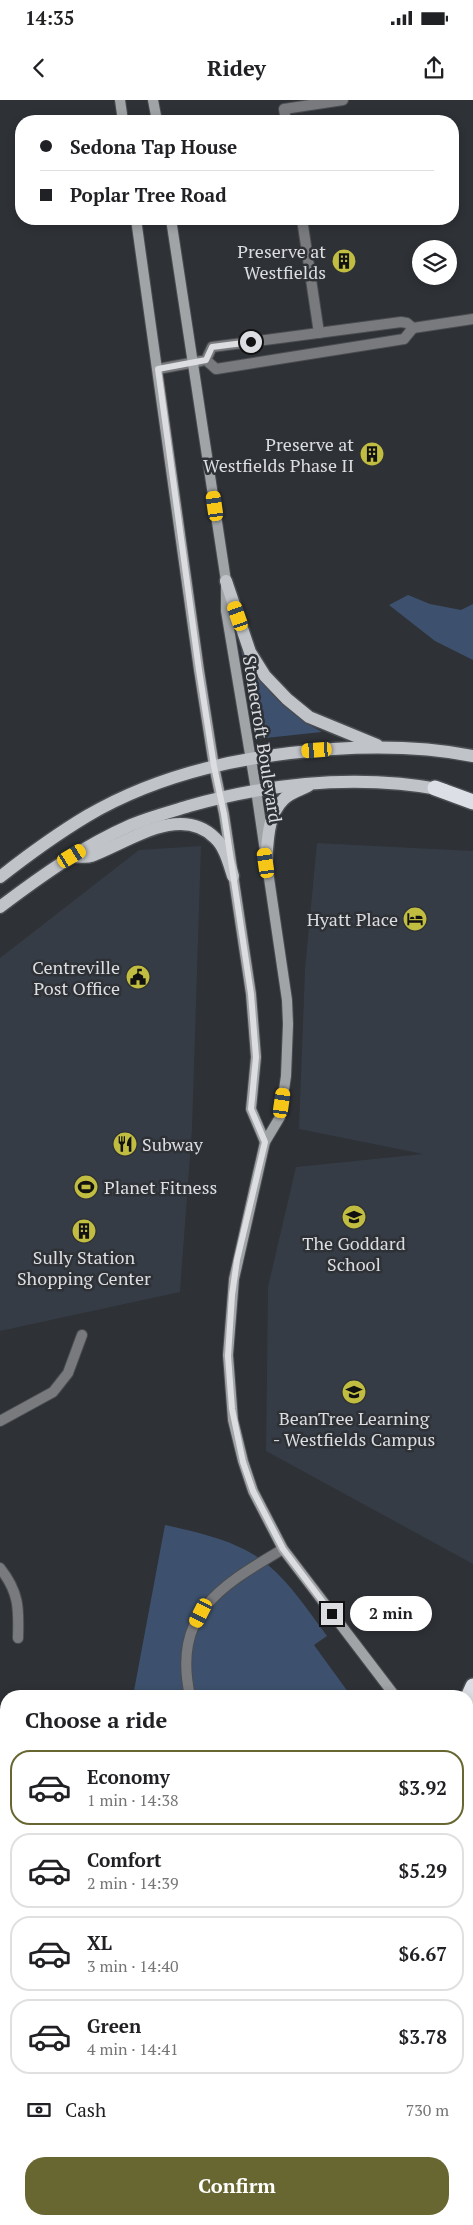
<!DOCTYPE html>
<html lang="en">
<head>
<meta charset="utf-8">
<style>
	body { margin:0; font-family:"PT Serif",serif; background:#f2f2f2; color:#202124; height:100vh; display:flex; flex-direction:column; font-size:19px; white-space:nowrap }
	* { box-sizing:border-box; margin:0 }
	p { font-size:16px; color:#757577 }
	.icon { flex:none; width:28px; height:28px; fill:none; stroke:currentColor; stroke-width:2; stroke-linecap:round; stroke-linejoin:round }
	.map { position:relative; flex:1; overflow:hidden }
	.side { position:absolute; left:0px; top:1590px; width:474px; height:535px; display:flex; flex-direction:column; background:#fff; border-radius:20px 20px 0 0; box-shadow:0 2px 8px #0003 }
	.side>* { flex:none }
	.top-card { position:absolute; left:15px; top:15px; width:444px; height:110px; border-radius:20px; box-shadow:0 2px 8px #0003; display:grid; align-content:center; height:110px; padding:0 25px; background:#fff }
	.tools { position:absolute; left:412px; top:140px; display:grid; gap:10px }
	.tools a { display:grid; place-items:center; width:45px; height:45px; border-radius:50%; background:#fff; box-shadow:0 2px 8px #0003; font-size:25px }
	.end { position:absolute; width:22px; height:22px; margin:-11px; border:6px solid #dbdde0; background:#111; box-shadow:0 0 0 2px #111 }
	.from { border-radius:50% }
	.bubble { position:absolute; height:35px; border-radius:18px; background:#fff; box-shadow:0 2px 8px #0003; font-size:16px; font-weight:600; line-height:35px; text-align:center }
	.car { position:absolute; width:15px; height:30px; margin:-15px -8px; border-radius:6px; box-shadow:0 0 4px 1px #0007; background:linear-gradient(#f5c518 24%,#345 0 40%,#f5c518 0 76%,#345 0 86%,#f5c518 0) }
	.top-card b { display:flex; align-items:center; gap:18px; height:48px; font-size:19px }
	.top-card b+b { border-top:1px solid #e0e0e0 }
	.top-card i { width:12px; height:12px; background:#202124 }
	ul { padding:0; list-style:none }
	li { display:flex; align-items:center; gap:15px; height:75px; margin:0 10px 8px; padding:0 15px; border:2px solid #e0e0e0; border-radius:20px }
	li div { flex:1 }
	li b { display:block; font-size:19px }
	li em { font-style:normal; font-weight:600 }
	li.active { border-color:#686731 }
	li>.icon { width:45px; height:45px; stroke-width:1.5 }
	h2 { padding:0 25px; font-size:22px; line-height:60px }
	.pay { display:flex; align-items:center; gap:12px; height:55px; padding:0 25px; font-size:19px }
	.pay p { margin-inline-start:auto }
	.cta { display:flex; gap:10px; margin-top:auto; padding:10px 25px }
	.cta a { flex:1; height:58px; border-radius:20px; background:#686731; color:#fff; font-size:20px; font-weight:600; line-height:58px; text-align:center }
	.status { display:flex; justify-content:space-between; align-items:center; height:35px; padding:0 25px; background:#fff; direction:ltr }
	.status svg { height:14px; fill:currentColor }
	header { display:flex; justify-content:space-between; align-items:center; height:65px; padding:0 25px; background:#fff; font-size:22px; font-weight:600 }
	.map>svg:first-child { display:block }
	.built { fill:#353c45 }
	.green { fill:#3d516e }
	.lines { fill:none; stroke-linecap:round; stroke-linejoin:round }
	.minor-casing { stroke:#4a4d51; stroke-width:12 }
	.secondary-casing { stroke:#4a4d51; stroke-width:12 }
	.primary-casing { stroke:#4a4d51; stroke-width:15 }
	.motorway-casing { stroke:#4a4d51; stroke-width:18 }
	.minor { stroke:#797a7d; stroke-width:10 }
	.secondary { stroke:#a1a4a7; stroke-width:10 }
	.primary { stroke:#c0c3c8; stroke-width:12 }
	.motorway { stroke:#dce0e6; stroke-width:15 }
	.route { stroke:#dbdde0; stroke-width:6 }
	.labels { text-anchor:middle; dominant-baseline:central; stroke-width:5; stroke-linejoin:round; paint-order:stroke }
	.poi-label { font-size:18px; fill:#dbdde0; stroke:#2e3136; text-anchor:end }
	.street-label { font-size:18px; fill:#dbdde0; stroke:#2e3136 }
</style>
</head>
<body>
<div class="status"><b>14:35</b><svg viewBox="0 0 49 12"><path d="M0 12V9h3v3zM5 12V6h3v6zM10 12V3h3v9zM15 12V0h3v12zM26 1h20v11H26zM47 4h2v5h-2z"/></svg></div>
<header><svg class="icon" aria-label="back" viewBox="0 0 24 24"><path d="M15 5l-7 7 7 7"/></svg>Ridey<svg class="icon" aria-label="share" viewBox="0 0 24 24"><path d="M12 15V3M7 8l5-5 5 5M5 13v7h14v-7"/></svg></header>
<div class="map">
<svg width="473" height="2125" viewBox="0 0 473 2125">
	<rect width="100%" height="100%" fill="#2e3136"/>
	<g class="built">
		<path d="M317,743L473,751V1464L266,1351L268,1187L296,1067L423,1054L299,1029L305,869Z"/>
		<path d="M201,746L192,1029L180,1192L0,1231V858L139,750Z"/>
	</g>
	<g class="green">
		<path d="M408,495L430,504L461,510L473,504V560L435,541L389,505Z"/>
		<path d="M241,549C261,587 284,611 322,632L256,639Z"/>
		<path d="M165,1425C200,1433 240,1441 268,1465C291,1484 309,1512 327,1536L314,1545L351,1596H133Z"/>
		<path d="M468,1844H473V2125H315L318,2119H468Z"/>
		<path d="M0,2014L6,2015V2068L0,2057Z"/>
		<path d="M25,2119H191L187,2125H24Z"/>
	</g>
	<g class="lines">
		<defs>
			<g id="minor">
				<path d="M286,21L284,9L343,0"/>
				<path d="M302,119L319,233"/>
				<path d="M206,260L212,247L401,222L407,223L413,228L473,219"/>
				<path d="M206,260L216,269L404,239L413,228"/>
				<path d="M158,269L201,261"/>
				<path d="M0,1321L53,1292L68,1273L82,1235"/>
				<path d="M0,1468C19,1492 19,1508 18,1538"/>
				<path d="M190,1596C172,1513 221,1486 283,1449"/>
				<path d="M159,2125L162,2119"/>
			</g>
			<g id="secondary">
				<path d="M120,0L123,21"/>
				<path d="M153,0L157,21"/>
				<path d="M136,119L199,570L214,666L224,714L251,894L256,957L251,1009L265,1042"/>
				<path d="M171,119L226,481V511L256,690L287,900L288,924L286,976L280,1017L265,1042L234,1179L228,1255L233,1320L243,1361L253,1391L283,1449L395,1596"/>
				<path d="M468,1693L473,1700"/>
			</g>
			<g id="primary">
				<path d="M226,481L250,552L265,576L287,599L309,617L377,645"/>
				<path d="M72,756C78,756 86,758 91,756C127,743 180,703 215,738C225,747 229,764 233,776"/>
				<path d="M266,763C268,742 267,716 283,700C289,693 300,690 308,686"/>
				<path d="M0,777C28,755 57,734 87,716C162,672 248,655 333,649C380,646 427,647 473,656"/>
				<path d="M0,807C41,776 83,746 131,725C150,717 170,712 189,706C271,683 359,674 444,690"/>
			</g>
			<g id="motorway">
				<path d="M435,688L473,702"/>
				<path d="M468,1597L473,1586"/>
				<path d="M468,1666L473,1656"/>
				<path d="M468,1742L473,1731"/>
				<path d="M468,1780L473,1772"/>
				<path d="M224,2125L227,2119"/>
				<path d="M267,2125L270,2119"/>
			</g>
		</defs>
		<use href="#minor" class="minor-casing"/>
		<use href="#secondary" class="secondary-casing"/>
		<use href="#primary" class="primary-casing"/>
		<use href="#motorway" class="motorway-casing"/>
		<use href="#minor" class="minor"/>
		<use href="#secondary" class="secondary"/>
		<use href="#primary" class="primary"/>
		<use href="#motorway" class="motorway"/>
	</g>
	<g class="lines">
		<path class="route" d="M251,242L212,247L206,260L158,269L199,570L214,666L224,714L251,894L256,957L251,1009L265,1042L237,1160L232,1195L228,1256L232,1309L243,1362L253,1391L283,1449L332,1514"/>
	</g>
	<defs>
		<symbol id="building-disc" viewBox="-11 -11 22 22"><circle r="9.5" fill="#c1bd40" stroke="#2e3136"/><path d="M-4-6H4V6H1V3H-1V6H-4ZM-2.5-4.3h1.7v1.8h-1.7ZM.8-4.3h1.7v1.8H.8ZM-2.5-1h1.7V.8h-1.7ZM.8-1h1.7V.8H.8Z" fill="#111"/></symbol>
		<symbol id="hotel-disc" viewBox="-11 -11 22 22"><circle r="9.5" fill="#c1bd40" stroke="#2e3136"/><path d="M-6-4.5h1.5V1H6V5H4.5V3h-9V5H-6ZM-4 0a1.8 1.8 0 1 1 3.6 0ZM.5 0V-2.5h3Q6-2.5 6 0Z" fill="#111"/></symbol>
		<symbol id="civic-disc" viewBox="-11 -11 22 22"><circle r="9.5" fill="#c1bd40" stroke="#2e3136"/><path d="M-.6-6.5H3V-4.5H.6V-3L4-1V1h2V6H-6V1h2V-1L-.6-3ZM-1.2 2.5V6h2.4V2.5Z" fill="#111"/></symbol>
		<symbol id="restaurant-disc" viewBox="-11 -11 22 22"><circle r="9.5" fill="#c1bd40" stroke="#2e3136"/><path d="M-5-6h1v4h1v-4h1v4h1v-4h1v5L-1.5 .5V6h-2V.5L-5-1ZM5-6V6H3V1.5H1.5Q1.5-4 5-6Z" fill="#111"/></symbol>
		<symbol id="stadium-disc" viewBox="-11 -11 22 22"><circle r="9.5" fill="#c1bd40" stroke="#2e3136"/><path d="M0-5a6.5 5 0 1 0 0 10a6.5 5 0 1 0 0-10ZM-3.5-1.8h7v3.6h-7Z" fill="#111"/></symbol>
		<symbol id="school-disc" viewBox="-11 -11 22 22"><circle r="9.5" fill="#c1bd40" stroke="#2e3136"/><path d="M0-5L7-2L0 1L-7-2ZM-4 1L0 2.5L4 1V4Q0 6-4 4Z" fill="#111"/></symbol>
	</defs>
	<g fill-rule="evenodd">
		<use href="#building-disc" x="330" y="147" width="28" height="28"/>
		<use href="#building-disc" x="358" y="340" width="28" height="28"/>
		<use href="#hotel-disc" x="401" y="805" width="28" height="28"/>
		<use href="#civic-disc" x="124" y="863" width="28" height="28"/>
		<use href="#restaurant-disc" x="111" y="1030" width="28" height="28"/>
		<use href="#stadium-disc" x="72" y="1073" width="28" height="28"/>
		<use href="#school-disc" x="340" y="1103" width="28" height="28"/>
		<use href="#building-disc" x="70" y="1117" width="28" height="28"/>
		<use href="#school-disc" x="340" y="1278" width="28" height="28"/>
	</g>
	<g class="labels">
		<g class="poi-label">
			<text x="326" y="151">Preserve at<tspan x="326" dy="21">Westfields</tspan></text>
			<text x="354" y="344">Preserve at<tspan x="354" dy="21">Westfields Phase II</tspan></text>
			<text x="398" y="819">Hyatt Place</text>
			<text x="120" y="867">Centreville<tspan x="120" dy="21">Post Office</tspan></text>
			<text x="142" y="1044" text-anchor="start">Subway</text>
			<text x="104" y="1087" text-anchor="start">Planet Fitness</text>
			<text x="354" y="1143" text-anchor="middle">The Goddard<tspan x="354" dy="21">School</tspan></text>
			<text x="84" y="1157" text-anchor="middle">Sully Station<tspan x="84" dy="21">Shopping Center</tspan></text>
			<text x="354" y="1318" text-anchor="middle">BeanTree Learning<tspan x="354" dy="21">- Westfields Campus</tspan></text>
		</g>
		<g class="street-label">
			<text transform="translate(263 639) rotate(81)">Stonecroft Boulevard</text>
		</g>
	</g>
</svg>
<div class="tools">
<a><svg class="icon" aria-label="layers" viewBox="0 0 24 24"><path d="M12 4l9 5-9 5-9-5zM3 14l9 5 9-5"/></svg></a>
</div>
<i class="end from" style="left:251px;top:242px"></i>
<i class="end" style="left:332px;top:1514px"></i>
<div class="bubble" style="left:350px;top:1496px;width:82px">2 min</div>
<i class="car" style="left:215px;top:406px;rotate:352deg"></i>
<i class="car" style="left:238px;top:516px;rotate:341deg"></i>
<i class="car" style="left:317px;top:650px;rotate:266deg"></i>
<i class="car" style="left:72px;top:756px;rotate:59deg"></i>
<i class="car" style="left:266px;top:763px;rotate:352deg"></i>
<i class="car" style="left:282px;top:1003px;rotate:8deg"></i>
<i class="car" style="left:201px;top:1513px;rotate:207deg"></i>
<div class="top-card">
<b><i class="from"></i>Sedona Tap House</b>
<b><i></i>Poplar Tree Road</b>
</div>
<section class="side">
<h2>Choose a ride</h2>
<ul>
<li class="active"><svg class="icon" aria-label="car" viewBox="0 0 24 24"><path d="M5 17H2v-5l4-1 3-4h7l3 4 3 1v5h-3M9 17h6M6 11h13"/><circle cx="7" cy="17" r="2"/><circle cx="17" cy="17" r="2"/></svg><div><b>Economy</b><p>1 min · 14:38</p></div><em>$3.92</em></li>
<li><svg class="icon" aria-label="car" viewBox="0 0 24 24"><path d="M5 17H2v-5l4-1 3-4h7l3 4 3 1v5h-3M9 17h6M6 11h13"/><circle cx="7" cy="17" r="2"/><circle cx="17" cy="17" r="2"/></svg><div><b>Comfort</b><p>2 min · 14:39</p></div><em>$5.29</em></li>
<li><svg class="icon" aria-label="car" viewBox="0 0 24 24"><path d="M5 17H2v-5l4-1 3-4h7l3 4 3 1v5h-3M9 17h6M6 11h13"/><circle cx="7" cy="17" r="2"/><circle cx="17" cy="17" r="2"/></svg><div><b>XL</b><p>3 min · 14:40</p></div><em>$6.67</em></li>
<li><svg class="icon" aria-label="car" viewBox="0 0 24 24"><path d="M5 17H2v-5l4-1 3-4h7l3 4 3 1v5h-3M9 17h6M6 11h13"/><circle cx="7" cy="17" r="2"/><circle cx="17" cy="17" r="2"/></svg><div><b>Green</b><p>4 min · 14:41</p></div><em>$3.78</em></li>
</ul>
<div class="pay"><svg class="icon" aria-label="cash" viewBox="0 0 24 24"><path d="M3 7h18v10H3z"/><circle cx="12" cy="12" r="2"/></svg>Cash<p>730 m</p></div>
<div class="cta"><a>Confirm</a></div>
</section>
</div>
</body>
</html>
